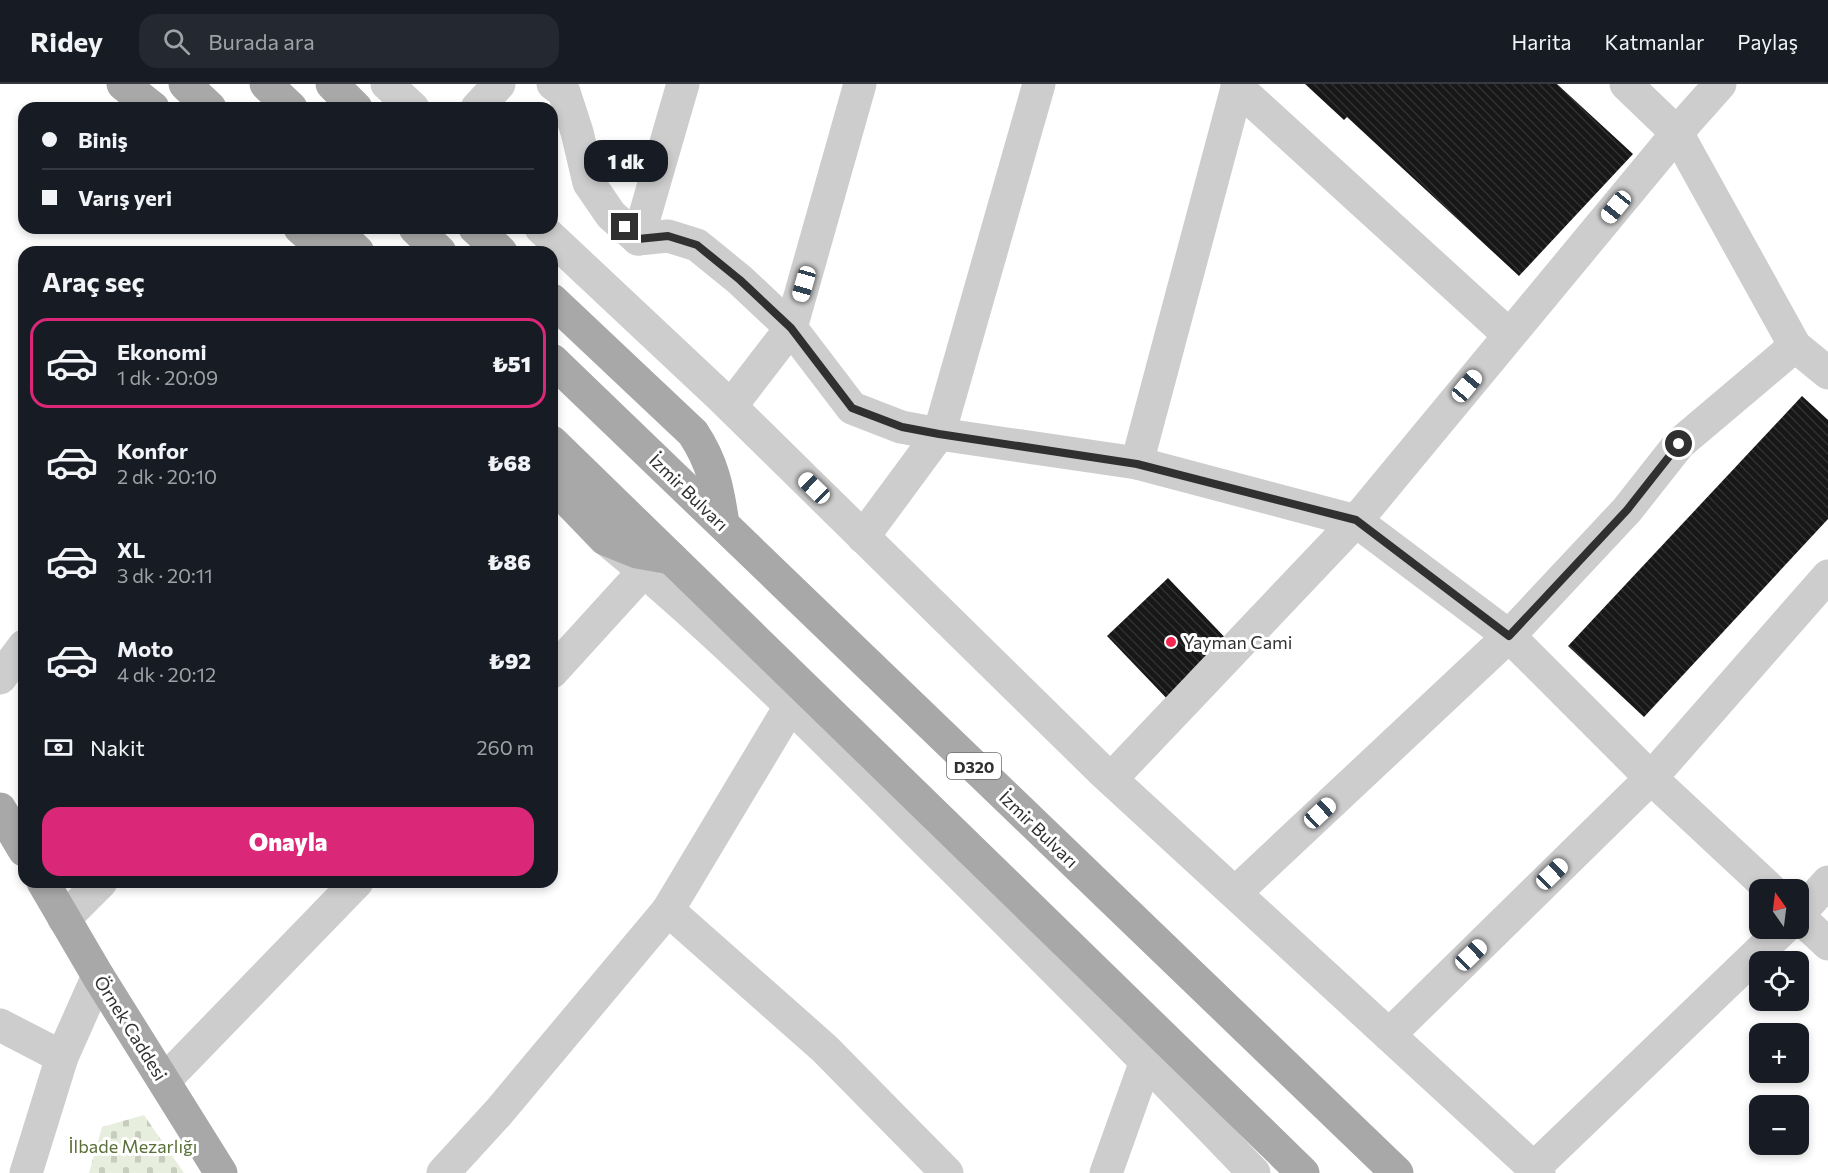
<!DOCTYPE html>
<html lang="tr">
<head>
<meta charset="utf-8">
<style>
	body { margin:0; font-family:Commissioner,sans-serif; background:#242831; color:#f1f3f6; height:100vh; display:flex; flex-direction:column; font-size:22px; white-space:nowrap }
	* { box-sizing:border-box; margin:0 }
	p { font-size:20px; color:#9ea1a6 }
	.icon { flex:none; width:33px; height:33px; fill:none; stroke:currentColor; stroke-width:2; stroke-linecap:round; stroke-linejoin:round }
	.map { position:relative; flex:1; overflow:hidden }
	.panel { position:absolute; left:18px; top:162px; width:540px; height:642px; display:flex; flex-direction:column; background:#171b24; border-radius:18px; box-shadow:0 3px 9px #0003 }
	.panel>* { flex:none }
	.guide { position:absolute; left:18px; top:18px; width:540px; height:132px; border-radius:18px; box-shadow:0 3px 9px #0003; display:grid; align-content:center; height:132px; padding:0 24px; background:#171b24 }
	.needle { width:39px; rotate:346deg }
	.fabs { position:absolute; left:1749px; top:795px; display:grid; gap:12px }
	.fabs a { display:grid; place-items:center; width:60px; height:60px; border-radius:12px; background:#171b24; box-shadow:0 3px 9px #0003; font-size:30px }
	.end { position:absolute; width:27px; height:27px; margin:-14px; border:8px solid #303030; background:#fff; box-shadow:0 0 0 3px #fff }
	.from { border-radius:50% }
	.bubble { position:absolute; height:42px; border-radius:18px; background:#171b24; box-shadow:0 3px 9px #0003; font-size:20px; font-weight:800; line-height:42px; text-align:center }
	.car { position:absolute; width:18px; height:36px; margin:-18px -9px; border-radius:8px; box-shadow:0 0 4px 2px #0007; background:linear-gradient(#fff 24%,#345 0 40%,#fff 0 76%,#345 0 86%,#fff 0) }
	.guide b { display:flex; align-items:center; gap:21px; height:57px; font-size:22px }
	.guide b+b { border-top:2px solid #363941 }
	.guide i { width:15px; height:15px; background:#f1f3f6 }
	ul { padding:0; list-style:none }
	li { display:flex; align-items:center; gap:18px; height:90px; margin:0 12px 9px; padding:0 12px; border:3px solid transparent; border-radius:18px }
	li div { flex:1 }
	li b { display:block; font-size:22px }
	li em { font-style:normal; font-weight:800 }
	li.current { border-color:#db2777 }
	li>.icon { width:54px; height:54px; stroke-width:1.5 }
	h2 { padding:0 24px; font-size:27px; line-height:72px }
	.pay { display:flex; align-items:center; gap:15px; height:66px; padding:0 24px; font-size:22px }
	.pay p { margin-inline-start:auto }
	.action { display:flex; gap:12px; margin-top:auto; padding:12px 24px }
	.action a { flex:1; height:69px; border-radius:18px; background:#db2777; color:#fff; font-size:24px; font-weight:800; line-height:69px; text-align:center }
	header { display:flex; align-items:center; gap:36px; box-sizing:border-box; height:84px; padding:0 30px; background:#171b24; border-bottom:2px solid #363941 }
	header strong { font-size:28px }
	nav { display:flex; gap:33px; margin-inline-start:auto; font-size:21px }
	.search { width:420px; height:54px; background:#242831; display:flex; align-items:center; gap:15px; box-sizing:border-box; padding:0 21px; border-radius:18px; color:#9ea1a6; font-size:22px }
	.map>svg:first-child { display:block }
	.cemetery { fill:url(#cemetery-stones) }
	.building { fill:url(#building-back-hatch) }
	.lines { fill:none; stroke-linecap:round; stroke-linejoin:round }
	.minor { stroke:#cdcdcd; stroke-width:33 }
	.major { stroke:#a8a8a8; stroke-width:33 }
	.route { stroke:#303030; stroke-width:8 }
	.poi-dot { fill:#f2264f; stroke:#fff; stroke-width:2 }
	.labels { text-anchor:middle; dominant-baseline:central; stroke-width:6; stroke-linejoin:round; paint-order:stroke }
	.shield { fill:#fff; stroke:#6e6e6e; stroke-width:1.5 }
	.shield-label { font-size:16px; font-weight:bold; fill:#303030 }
	.street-label { font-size:18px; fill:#303030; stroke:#fff }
	.poi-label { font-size:18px; fill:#303030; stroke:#fff; text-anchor:start }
	.park-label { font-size:18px; fill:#5a6f39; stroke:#fff }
</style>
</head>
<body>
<header>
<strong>Ridey</strong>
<div class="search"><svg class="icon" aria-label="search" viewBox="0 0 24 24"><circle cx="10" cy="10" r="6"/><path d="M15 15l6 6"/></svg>Burada ara</div>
<nav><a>Harita</a><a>Katmanlar</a><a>Paylaş</a></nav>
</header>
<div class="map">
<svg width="1828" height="1089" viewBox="0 0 1828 1089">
	<defs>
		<pattern id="cemetery-stones" width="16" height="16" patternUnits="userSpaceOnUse" patternTransform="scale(1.5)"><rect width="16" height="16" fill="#e8eedd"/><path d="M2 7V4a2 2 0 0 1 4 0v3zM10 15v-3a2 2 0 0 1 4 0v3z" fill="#c7ccbe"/></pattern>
		<pattern id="building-back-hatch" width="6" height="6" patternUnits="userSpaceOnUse" patternTransform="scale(1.5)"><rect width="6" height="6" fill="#171717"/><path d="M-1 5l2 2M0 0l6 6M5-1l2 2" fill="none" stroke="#303030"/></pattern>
	</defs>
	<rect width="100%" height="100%" fill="#fff"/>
	<path class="cemetery" d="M144,1031L184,1089H89L102,1043Z"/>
	<g class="building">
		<path d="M1305,0H1557L1633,70L1519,192L1347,33L1344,36Z"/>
		<path d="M1802,312L1828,336V435L1644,633L1568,562Z"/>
		<path d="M1168,494L1234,563L1173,621L1107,552Z"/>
	</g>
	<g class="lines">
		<g class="minor">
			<path d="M387,0L413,24"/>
			<path d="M553,0L564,8L577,48L589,99L611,131L638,155L668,152L697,161L740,196L791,244L852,324L901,343L939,350L1137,379L1356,437L1509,552L1651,694L1771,806"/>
			<path d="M1626,0L1677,49L1795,262L1828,289"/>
			<path d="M1237,3L1509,251"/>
			<path d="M477,24L499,0"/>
			<path d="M541,144L720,312L1101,686L1539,1089"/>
			<path d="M638,155L683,0"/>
			<path d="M731,322L791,244L860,0"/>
			<path d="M1137,379L1238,0"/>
			<path d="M863,453L939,350L1039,0"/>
			<path d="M608,457C720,549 823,653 925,756C1036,866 1146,976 1254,1089"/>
			<path d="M552,588L644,487"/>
			<path d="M0,594L24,562"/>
			<path d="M1111,695L1356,437L1688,36L1720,0"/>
			<path d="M1235,809L1509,552L1627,426L1679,360L1795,262"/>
			<path d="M668,826L825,965L947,1089"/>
			<path d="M1798,831L1828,798"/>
			<path d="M1798,832L1828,860"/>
			<path d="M64,835L101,798"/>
			<path d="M0,941L62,973"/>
			<path d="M1389,951L1651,694L1828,492"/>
			<path d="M164,997L357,798"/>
			<path d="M1534,1084L1784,844"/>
			<path d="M26,1089L62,973L98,892"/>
			<path d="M443,1089L498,1029L668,826L791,621"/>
			<path d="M1106,1089L1146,977"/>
		</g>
		<g class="major">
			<path d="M123,0L153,24"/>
			<path d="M185,0L210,24"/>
			<path d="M266,0L291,24"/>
			<path d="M332,0L356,24"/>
			<path d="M300,144L328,168"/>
			<path d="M333,144L358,168"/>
			<path d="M415,144L440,168"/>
			<path d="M475,144L501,168"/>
			<path d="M552,216L693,349C713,379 718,405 723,440"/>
			<path d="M552,276L1397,1089"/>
			<path d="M552,358L1303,1089"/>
			<path d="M552,400L605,455L637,468L671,474"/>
			<path d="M0,725L24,766"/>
			<path d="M43,798L98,892L221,1089"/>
		</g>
	</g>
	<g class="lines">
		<path class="route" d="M625,143L638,155L668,152L697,161L740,196L791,244L852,324L902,343L939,350L1137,380L1356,436L1509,552L1627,426L1679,360"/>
	</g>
	<circle class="poi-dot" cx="1171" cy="558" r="6"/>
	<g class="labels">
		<rect class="shield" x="947" y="669" width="54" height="26" rx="4.5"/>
		<g class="shield-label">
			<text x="974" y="682">D320</text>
		</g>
		<g class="street-label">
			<text transform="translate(689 408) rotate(44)">İzmir Bulvarı</text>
			<text transform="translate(1039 745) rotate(44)">İzmir Bulvarı</text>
			<text transform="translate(131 944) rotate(58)">Örnek Caddesi</text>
		</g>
		<g class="poi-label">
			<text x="1183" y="558">Yayman Cami</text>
		</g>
		<g class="park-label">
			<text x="133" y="1062">İlbade Mezarlığı</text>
		</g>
	</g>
</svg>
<div class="fabs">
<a><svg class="needle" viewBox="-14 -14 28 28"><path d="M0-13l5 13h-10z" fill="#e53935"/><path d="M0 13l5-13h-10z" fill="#9ea1a6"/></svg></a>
<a><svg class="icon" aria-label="locate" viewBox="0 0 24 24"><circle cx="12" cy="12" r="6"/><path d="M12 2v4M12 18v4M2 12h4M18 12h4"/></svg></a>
<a>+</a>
<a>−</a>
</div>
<i class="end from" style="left:1679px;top:360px"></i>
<i class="end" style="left:625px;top:143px"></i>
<div class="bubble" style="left:584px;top:56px;width:84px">1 dk</div>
<i class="car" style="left:1616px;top:123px;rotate:219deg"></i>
<i class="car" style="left:804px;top:200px;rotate:196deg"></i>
<i class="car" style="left:1467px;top:302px;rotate:40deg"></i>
<i class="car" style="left:814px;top:404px;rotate:314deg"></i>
<i class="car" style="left:1320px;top:729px;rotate:47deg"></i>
<i class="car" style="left:1552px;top:790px;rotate:46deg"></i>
<i class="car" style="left:1471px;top:871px;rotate:46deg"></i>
<div class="guide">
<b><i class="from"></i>Biniş</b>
<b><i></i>Varış yeri</b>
</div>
<section class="panel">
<h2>Araç seç</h2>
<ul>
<li class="current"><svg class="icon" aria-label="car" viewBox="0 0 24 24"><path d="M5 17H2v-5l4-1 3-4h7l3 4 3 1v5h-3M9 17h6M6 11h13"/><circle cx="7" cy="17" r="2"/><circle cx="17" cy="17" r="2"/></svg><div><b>Ekonomi</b><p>1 dk · 20:09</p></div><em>₺51</em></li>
<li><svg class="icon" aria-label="car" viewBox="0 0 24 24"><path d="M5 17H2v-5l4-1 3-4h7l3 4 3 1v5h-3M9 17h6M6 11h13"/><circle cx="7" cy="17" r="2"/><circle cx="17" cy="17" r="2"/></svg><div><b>Konfor</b><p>2 dk · 20:10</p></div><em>₺68</em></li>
<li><svg class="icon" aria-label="car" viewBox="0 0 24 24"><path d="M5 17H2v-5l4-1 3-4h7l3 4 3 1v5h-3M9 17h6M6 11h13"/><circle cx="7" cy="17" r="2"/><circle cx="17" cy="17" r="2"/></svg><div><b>XL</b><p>3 dk · 20:11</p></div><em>₺86</em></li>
<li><svg class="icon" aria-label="car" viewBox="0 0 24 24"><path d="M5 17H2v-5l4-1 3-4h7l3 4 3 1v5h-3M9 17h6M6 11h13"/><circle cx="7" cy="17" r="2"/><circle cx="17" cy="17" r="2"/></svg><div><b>Moto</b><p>4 dk · 20:12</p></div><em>₺92</em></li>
</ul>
<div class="pay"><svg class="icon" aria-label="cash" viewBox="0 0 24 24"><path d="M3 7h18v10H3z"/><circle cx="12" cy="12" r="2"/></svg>Nakit<p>260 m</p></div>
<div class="action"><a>Onayla</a></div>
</section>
</div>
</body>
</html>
